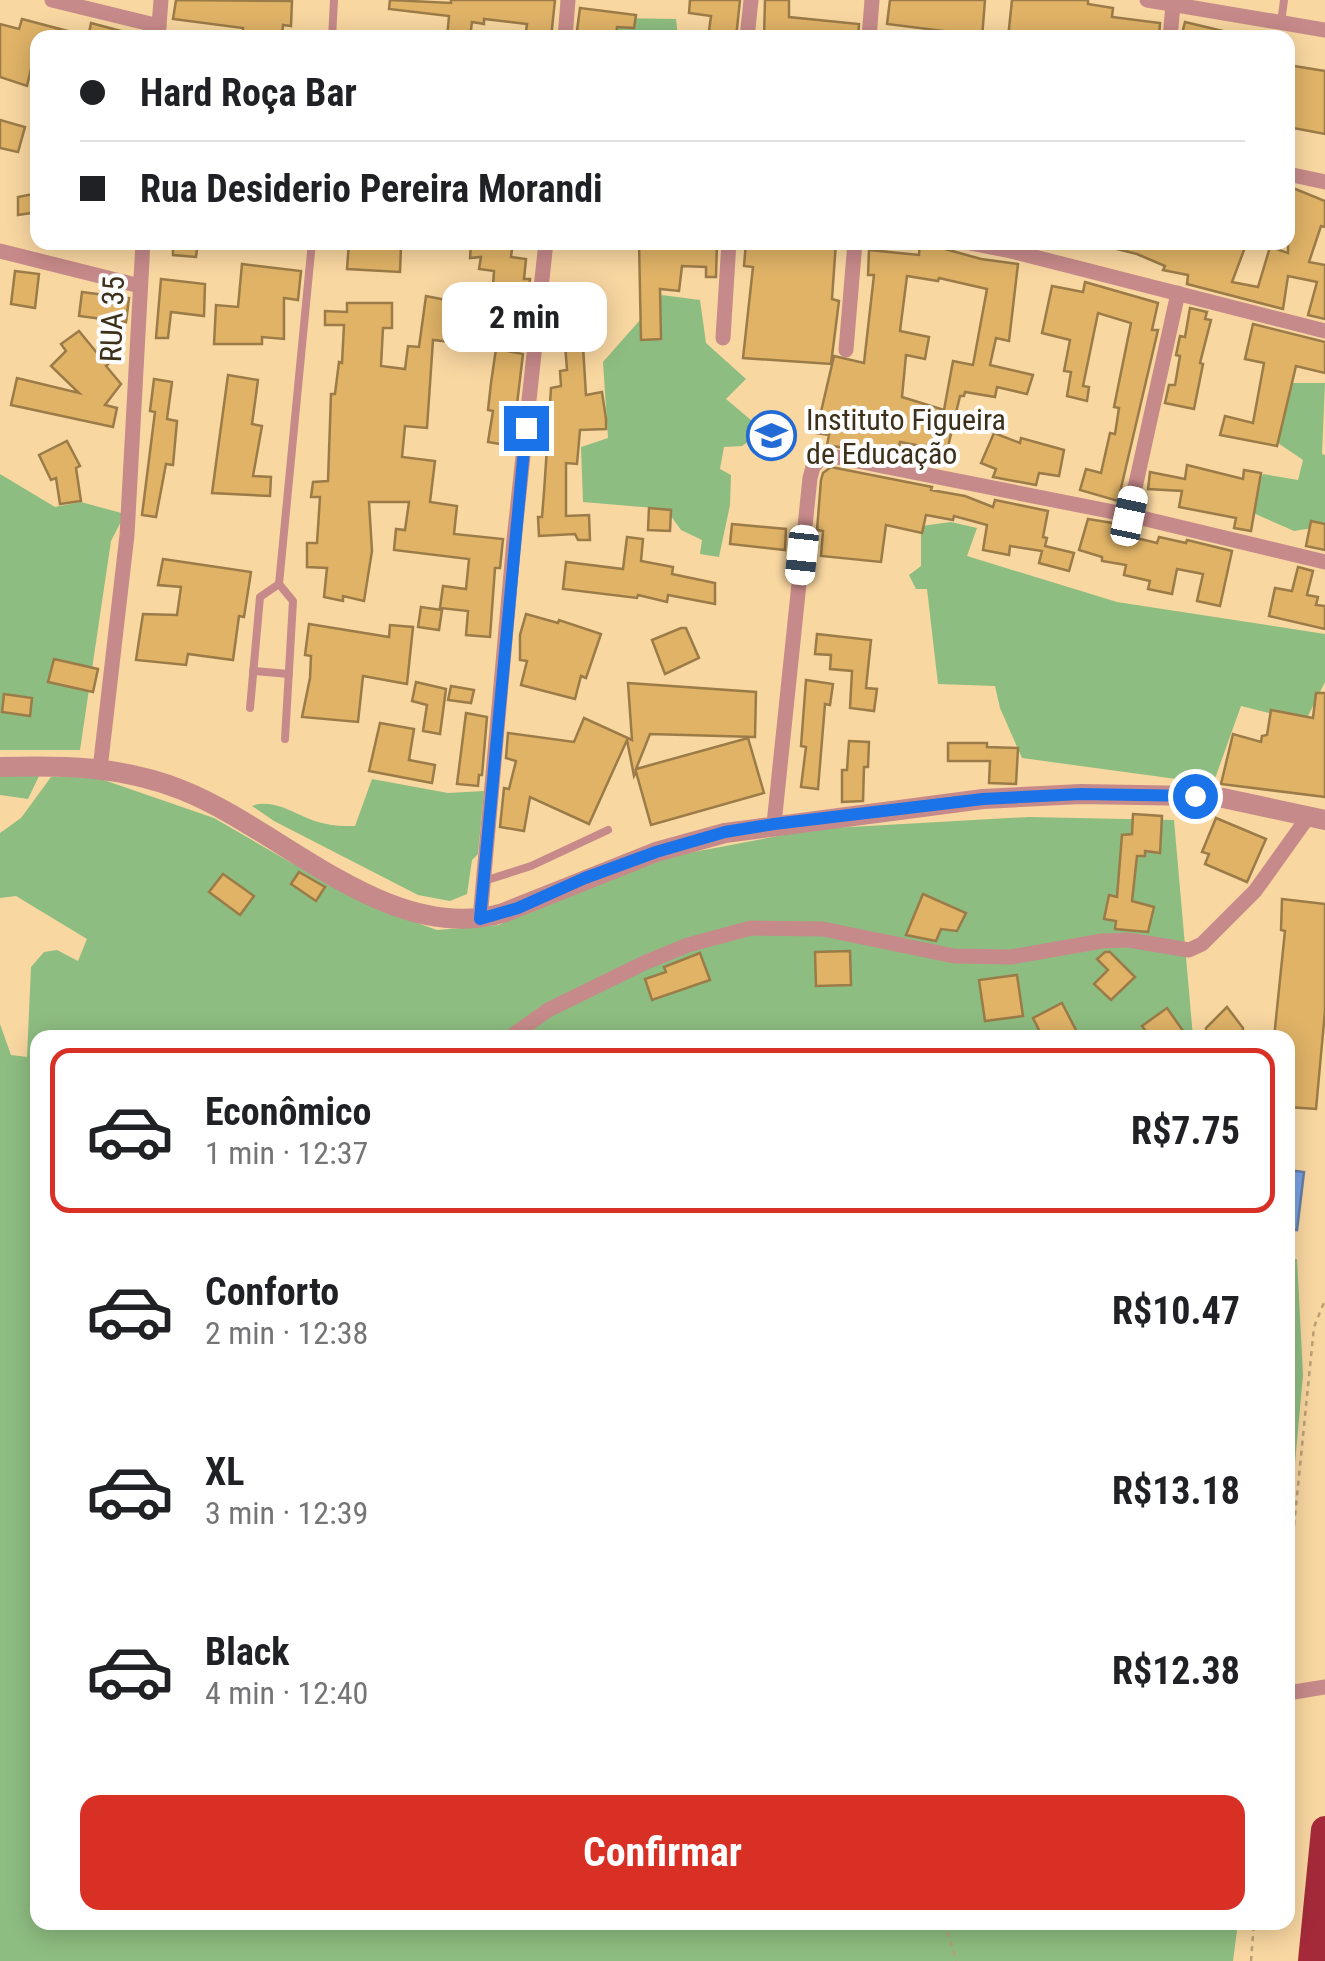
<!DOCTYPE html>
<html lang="pt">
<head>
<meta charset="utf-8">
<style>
	body { margin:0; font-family:"Roboto Condensed",sans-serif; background:#f6f6f6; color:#202124; height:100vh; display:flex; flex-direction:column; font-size:38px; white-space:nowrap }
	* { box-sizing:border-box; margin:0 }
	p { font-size:32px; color:#757577 }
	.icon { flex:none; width:55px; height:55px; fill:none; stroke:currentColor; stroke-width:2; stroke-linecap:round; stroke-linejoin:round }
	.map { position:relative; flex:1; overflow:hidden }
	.side { position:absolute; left:30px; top:1030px; width:1265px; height:900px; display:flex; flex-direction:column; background:#fff; border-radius:20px; box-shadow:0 5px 25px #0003 }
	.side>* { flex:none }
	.banner { position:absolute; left:30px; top:30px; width:1265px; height:220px; border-radius:20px; box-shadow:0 5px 25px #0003; display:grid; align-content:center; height:220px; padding:0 50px; background:#fff }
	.end { position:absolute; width:45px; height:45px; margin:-22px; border:12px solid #1a73e8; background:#fff; box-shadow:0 0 0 5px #fff }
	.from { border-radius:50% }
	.bubble { position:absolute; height:70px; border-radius:20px; background:#fff; box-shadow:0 5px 25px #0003; font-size:32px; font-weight:700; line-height:70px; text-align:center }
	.car { position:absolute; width:30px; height:60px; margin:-30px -15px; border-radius:12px; box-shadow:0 0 8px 2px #0007; background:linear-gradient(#fff 24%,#345 0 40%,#fff 0 76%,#345 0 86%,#fff 0) }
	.banner b { display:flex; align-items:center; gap:35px; height:95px; font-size:38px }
	.banner b+b { border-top:2px solid #e0e0e0 }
	.banner i { width:25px; height:25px; background:#202124 }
	ul { padding:18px 0 0; list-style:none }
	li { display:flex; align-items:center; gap:30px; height:165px; margin:0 20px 15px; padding:0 30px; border:5px solid transparent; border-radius:20px }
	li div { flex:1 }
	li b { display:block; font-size:38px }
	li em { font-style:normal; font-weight:700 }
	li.on { border-color:#d93025 }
	li>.icon { width:90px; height:90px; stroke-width:1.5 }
	.primary-button { display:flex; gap:20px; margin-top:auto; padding:20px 50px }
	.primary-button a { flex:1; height:115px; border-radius:20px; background:#d93025; color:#fff; font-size:40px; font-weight:700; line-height:115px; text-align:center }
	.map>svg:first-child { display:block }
	.green { fill:#8ebd81 }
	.water { fill:#77a1e3; stroke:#667fa7; stroke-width:2.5 }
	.building { fill:#e0b367; stroke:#9b7b48; stroke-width:2.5; fill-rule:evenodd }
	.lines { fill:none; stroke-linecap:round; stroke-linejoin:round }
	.path { stroke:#bba075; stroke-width:2.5; stroke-dasharray:5 5; stroke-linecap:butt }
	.service { stroke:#c78a8a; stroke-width:8 }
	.minor { stroke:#c78a8a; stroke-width:15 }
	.tertiary { stroke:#c78a8a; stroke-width:20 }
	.trunk { stroke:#a42a3a; stroke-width:28 }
	.route { stroke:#1a73e8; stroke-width:12 }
	.labels { text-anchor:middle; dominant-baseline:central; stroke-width:8; stroke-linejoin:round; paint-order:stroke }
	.street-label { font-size:30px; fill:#3d301a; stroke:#fdfdfd }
	.poi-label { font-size:30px; fill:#3d301a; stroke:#fdfdfd; text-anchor:start }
</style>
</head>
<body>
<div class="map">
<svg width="1325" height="1961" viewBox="0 0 1325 1961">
	<rect width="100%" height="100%" fill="#f9d7a1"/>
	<g class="green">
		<path d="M616,18L676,19L678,37L610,38Z"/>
		<path d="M662,295L700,300L706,343L746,379L726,399L764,431L742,446L724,447L720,469L731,475L730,505L719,557L700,554L702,540L681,530L666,509L583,502L581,447L608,438L603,362Z"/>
		<path d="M1292,383H1325L1322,454L1325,455V526L1294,531L1244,509L1263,474L1298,480L1303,460L1278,443Z"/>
		<path d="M0,474L55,507L81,502L125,514L111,541L80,750H0Z"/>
		<path d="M951,522L977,528L967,556L1117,602L1325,634V682L1305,722L1241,706L1213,784L1022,758L1000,708L995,686L938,684L927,589H916L909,575L921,566V526Z"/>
		<path d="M0,776H39L28,799L0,795Z"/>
		<path d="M51,777H95L214,818L316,877L387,912L437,930L499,925L573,890L667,857L815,829L1029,817L1174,820L1193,1037L38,1038V1922L1238,1923L1233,1961H0V1024L11,1055L27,1057L31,967L44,952L57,950L78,961L87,939L16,896L0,898V833L21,818Z"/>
		<path d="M372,779L448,793L484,791L478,854L472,860L467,894L450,901L418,895L274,821L252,806C276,797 299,818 322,823C333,826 344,826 355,826Z"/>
		<path d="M1288,1259H1297L1303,1375L1295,1463L1288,1475Z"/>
	</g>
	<path class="water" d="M1288,1170L1304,1172L1297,1230L1288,1229Z"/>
	<g class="building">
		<path d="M176,0L292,1L291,26L283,25L282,38H242L243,28L173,19Z"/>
		<path d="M390,0L451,3V0H555L551,38H525L527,24L484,19V24L472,22L470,38H447L449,16L389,9Z"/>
		<path d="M690,0H740L736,38H708L711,16L689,13Z"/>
		<path d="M765,0H789V17L859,24L858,38H764Z"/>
		<path d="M890,0H985L982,38H959L960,33L887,24Z"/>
		<path d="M1012,0H1088V4L1113,8L1112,17L1160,23L1159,38L1083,34V38H1008Z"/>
		<path d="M580,8L636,15L634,28L617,27L616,38H576Z"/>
		<path d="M22,19L75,33L74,38H38L27,86L0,77V24L19,29Z"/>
		<path d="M1185,22L1227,32L1226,38H1181Z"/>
		<path d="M91,23L128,33L127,38H88Z"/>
		<path d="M1288,65L1325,71V134L1288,127Z"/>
		<path d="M0,120L25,127L18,152L0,148Z"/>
		<path d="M1288,186L1325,201V227L1321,226L1309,262L1325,265V319L1308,315L1317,282L1288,276L1283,309L1187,284L1188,275L1163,270L1165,266L1137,254L1101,245V242H1247L1232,282L1258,287L1270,247L1288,253Z"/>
		<path d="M38,193V212L18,215V197Z"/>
		<path d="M173,242H198L196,257L173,255Z"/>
		<path d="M349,242L401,246L400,272L347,269Z"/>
		<path d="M639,242H717L716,277H706V267L682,266L679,291L660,289L661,339L641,340Z"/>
		<path d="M746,242H836L832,299L839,301L831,364L743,358L753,267L744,266Z"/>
		<path d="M920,242L981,259L1018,264L1009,341L996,338L990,365L1033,375L1027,394L997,387L995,397L965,392L964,396H960L947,451L900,442L897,457L827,445L829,435L816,433L834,356L864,363L874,275H868L869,250L919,255ZM907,276L938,281L939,278L987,289L973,365L953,361L944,410L902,397L906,355L925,359L929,337L900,331Z"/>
		<path d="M471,244L512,249L511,257L526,259L524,279H530L525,329L509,326L505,348L433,340L427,428L405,426L402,457L435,461L430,502L457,506L454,534L503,539L500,568H495L490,637L466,635L468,611L440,608L443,586L466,589L469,559L394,550L396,529L405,530L409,502H369L372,551L364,601L343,596V601L324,597L327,568L307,567V543H317L320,497H311L313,482L328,481L331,394H335L339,362L342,363L344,325H325V311L347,312V303H392V328H383L381,366L405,369L408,346L419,347L426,296L461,303L463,293L492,299L494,271L479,269L481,257L470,258Z"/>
		<path d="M242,264L301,271L298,300L284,298V339L262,337V344H214L216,305L238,307Z"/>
		<path d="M15,271L39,274L35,308L11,304Z"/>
		<path d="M161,279L205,284L204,316L171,312L168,338H156Z"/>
		<path d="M1085,282L1158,303L1152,330H1158L1118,501L1080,490L1086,469L1101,473L1110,433L1115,434L1119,408L1114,407L1131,323L1098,313L1083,386L1089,387L1087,401L1067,396L1071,372L1064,371L1070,340L1042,333L1052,286L1083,292Z"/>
		<path d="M82,292L129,298L126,322L79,316Z"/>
		<path d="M1190,308L1207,312L1205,319L1211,320L1200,363L1203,364L1194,409L1165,403L1169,385H1175L1180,356L1176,355L1180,336L1185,337Z"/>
		<path d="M1253,324L1325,342V373L1296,366L1277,446L1220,435L1225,416L1253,423L1264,363L1245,359Z"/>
		<path d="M582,330L586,395L602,392L606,419V429L580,430L577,464L566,463V516L589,515L590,540H578L575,534L539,536L538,517H542L544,492L551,388L561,386L560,371L567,370L564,331Z"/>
		<path d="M79,331L97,353L103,347L114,359L106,366L121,384L105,405L117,408L113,427L11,405L17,378L79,393L51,366L66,351L61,344Z"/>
		<path d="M496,349L523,354L512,446L488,442L493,411L488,410L491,383Z"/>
		<path d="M228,375L258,380L252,424L262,426L253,476L271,477L270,496L212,493Z"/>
		<path d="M154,379L172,382L167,419L177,421L173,465L166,464L156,517L142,515L155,412L150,411Z"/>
		<path d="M994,433L1020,443L1021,438L1064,450L1059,476L1039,473L1036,485L993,477L996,469L981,463Z"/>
		<path d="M67,441L80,466L76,468L81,501L60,504L56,478L51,480L39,455Z"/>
		<path d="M1187,465L1243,479L1244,470L1261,473L1251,531L1234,528L1236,518L1179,507L1182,491L1148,489L1150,472L1185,479Z"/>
		<path d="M831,467L932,487L931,490L965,496L993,507L995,500L1048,511L1043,537L1047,538L1045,546L1074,553L1069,571L1039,563L1042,551L1010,546L1009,555L983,550L987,525L954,516L953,520L926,515L922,533L886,525L881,562L821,556L823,531L817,530L821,480L823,473Z"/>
		<path d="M649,508L671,510L670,531L648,530Z"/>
		<path d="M1088,519L1113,523L1112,528L1125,530L1124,535L1157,543L1159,537L1186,543L1187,540L1232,551L1220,606L1197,601L1203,574L1177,569L1172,594L1148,589L1150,581L1124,575L1126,565L1102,561V557L1079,550Z"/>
		<path d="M1311,521L1325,524V550L1306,546Z"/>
		<path d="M732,524L786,529L785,550L730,544Z"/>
		<path d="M627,537L643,539L641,561L673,567L672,574L715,583V604L668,595L667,602L638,595L637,598L563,589L566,562L623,569Z"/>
		<path d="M163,559L251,572L244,617L239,616L233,660L188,654L186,665L136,660L143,614L177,615L181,587L158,585Z"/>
		<path d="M1298,567L1313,571L1307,595L1318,597L1316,605L1325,606V629L1269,616L1275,588L1292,591Z"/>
		<path d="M421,607L442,610L439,630L418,627Z"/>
		<path d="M526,614L558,623L559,620L601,634L586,678L581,676L575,699L521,685L527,661L520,660V635Z"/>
		<path d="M309,624L389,637L390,625L413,627L407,684L363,676L358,722L302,717L310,678L311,656L305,655Z"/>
		<path d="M681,628H686L699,658L665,674L652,640Z"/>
		<path d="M817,634L871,640L866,688L877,689L874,711L850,708L852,671L830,669L831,655L815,654Z"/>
		<path d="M54,659L98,669L93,692L48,682Z"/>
		<path d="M806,680L833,684L830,705L825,704L818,789L801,787L806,747L801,746Z"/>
		<path d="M416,682L446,689L440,734L423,731L427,705L412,701Z"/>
		<path d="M628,683L756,692L755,737L650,734L636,769L748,738L764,793L651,825L636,772L634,776L627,740L589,824L530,797L524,831L500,827L504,788L509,789L516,761L506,758L508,733L574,742L584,718L632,740Z"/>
		<path d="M451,686L474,690L471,703L448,700Z"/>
		<path d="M1316,693H1325V797L1221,784L1233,734L1261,742L1262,736L1267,735L1271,710L1313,718Z"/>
		<path d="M4,694L32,698L30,716L2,712Z"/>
		<path d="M466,713L487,717L482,775H479L478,786L457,784Z"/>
		<path d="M380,723L414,729L409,760L435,765L432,783L369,771Z"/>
		<path d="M849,741L869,742L868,767H864L863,801L842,802V770H847Z"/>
		<path d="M948,743H987V747L1018,748L1016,784L989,783L990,761H948Z"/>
		<path d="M1133,814L1162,816L1160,853L1145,851V856H1137L1132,901L1154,907L1148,932L1115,929L1116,921L1104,919L1109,895L1117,897L1122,835L1132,834Z"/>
		<path d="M1216,818L1266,839L1247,882L1205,864L1209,854L1202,852Z"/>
		<path d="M299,872L325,887L316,901L291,884Z"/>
		<path d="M223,874L254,896L240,915L209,892Z"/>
		<path d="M923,894L966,913L957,931L941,929L936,941L906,935Z"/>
		<path d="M1282,899L1325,904V1011L1316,1109L1288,1107V1038H1274L1285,931L1281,930Z"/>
		<path d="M850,951L851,985L816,986L815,952Z"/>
		<path d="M1105,952H1110L1135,977L1111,1000L1094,984L1108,970L1097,959Z"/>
		<path d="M700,953L710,980L652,1000L645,979L666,972L664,967Z"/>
		<path d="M1017,975L1023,1016L985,1021L979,980Z"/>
		<path d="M1062,1003L1080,1038H1043L1033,1018Z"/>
		<path d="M1227,1007L1243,1028L1242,1038H1206V1028Z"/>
		<path d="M1167,1008L1188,1038H1151L1142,1026Z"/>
	</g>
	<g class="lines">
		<g class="path">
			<path d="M1288,1585L1314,1327L1325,1300"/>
			<path d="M945,1922L956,1961"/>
			<path d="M1251,1961L1254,1922"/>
		</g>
		<g class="service">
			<path d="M1281,23L1284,0"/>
			<path d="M332,38L334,0"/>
			<path d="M253,671L289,674"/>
			<path d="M250,708L260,597L279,584"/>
			<path d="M285,739L293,601L279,584L312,242"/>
			<path d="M484,881L531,866L608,830"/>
		</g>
		<g class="minor">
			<path d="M52,0L159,26"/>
			<path d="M1147,0L1325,30"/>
			<path d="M158,38L161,0"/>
			<path d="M565,38L568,0"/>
			<path d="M747,38L751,0"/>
			<path d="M869,38L872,0"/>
			<path d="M1170,38L1173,5"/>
			<path d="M1288,174L1325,182"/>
			<path d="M965,242L1011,251L1325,331"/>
			<path d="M0,251L140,286"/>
			<path d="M723,338L729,242"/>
			<path d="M846,350L855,242"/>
			<path d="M1129,515L1178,293"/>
			<path d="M100,769L127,535L143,242"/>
			<path d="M774,824L810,478L813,467L822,457L832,456L1129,515L1325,562"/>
			<path d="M480,919L514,540L546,242"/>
			<path d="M509,1038L548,1010L644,963L688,945L751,928L823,929L954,956L1011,957L1102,941L1128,940L1189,950L1202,944L1255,891L1308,817"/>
			<path d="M1288,1693L1325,1687"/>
		</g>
		<path class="tertiary" d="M0,767C62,765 123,766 182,790C283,830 389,946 503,913L656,852L725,833L983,799L1081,794L1195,796L1223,798L1325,820"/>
		<path class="trunk" d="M1312,1961L1325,1830"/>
	</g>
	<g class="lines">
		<path class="route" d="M526,428L480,919L518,908L585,878L656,852L725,832L774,824L983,799L1081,794L1195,796"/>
	</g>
	<defs>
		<symbol id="school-ring" viewBox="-11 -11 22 22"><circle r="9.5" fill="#fdfdfd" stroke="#226bd6" stroke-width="1.5"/><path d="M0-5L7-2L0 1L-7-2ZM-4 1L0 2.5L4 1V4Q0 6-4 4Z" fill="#226bd6"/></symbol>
	</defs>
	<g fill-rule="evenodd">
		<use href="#school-ring" x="744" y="408" width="55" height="55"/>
	</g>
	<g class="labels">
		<g class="street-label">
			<text transform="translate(112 319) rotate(-88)">RUA 35</text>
		</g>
		<g class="poi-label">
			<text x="806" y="419">Instituto Figueira<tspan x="806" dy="34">de Educação</tspan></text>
		</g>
	</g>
</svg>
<i class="end from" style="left:1195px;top:796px"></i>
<i class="end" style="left:526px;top:428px"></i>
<div class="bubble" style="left:442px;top:282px;width:165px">2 min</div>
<i class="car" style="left:1129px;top:516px;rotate:12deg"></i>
<i class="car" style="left:802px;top:555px;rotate:186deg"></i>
<div class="banner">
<b><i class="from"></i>Hard Roça Bar</b>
<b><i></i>Rua Desiderio Pereira Morandi</b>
</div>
<section class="side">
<ul>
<li class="on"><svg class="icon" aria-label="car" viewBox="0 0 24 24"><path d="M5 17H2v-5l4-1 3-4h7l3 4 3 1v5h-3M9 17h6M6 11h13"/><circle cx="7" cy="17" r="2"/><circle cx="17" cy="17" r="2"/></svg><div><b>Econômico</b><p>1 min · 12:37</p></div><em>R$7.75</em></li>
<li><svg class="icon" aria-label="car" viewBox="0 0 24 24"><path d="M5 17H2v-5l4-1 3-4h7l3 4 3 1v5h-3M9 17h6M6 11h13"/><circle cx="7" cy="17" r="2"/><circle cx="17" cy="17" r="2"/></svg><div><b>Conforto</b><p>2 min · 12:38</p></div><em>R$10.47</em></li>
<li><svg class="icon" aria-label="car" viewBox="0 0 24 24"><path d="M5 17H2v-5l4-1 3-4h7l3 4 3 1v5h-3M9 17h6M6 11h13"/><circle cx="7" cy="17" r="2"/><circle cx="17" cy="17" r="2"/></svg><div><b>XL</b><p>3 min · 12:39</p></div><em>R$13.18</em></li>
<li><svg class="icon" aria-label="car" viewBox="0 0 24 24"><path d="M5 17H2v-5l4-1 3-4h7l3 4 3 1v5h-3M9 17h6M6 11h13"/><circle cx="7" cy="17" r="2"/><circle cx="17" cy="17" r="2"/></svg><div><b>Black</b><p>4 min · 12:40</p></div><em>R$12.38</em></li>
</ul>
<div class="primary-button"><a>Confirmar</a></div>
</section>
</div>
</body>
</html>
